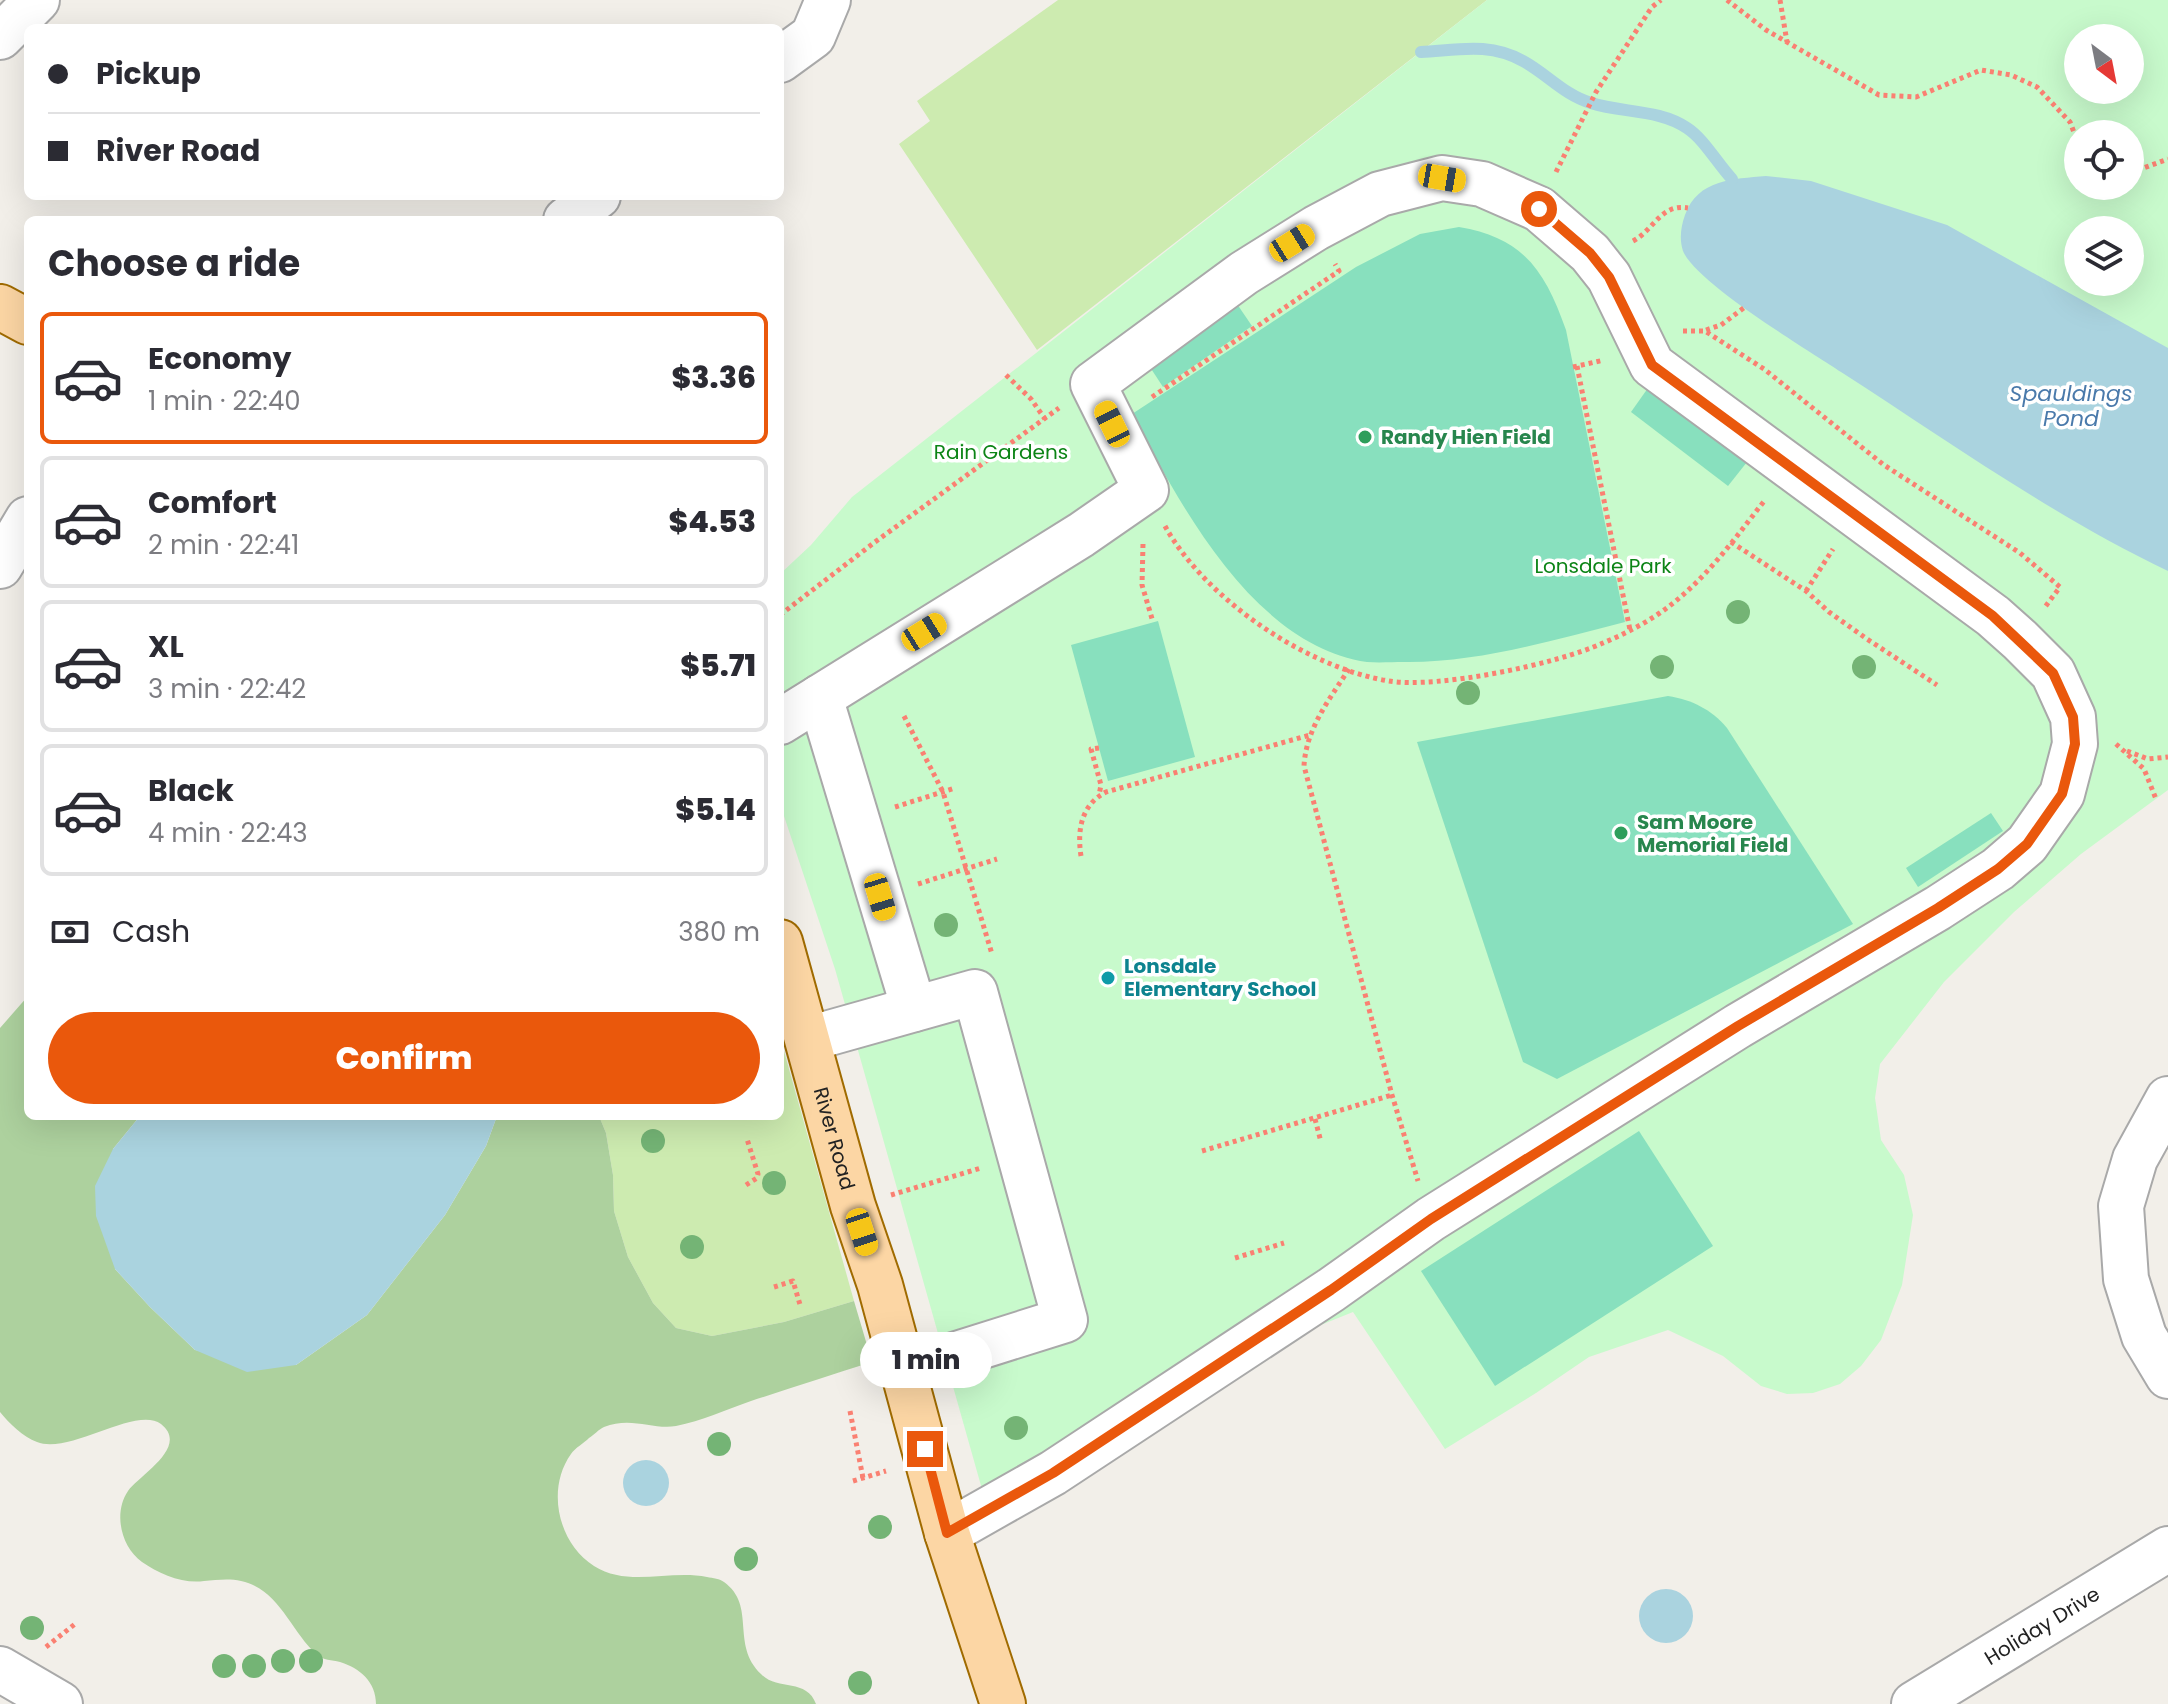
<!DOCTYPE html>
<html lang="en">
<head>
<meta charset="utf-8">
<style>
	body { margin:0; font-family:Poppins,sans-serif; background:#f7f7f7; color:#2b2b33; height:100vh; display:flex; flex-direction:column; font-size:30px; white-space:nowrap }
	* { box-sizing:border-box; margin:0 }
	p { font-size:26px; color:#7c7c81 }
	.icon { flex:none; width:44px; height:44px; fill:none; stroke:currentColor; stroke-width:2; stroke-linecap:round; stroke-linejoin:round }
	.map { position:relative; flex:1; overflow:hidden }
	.drawer { position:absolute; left:24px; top:216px; width:760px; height:904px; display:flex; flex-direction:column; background:#fff; border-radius:12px; box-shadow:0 8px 32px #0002 }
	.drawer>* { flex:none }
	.guide { position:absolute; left:24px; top:24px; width:760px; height:176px; border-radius:12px; box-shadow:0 8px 32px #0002; display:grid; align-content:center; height:176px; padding:0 24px; background:#fff }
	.needle { width:52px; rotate:148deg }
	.tools { position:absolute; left:2064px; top:24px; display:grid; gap:16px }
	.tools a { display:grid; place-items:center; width:80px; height:80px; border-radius:50%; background:#fff; box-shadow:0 8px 32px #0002; font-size:40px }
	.end { position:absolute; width:36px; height:36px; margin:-18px; border:10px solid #ea580c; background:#fff; box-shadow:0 0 0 4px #fff }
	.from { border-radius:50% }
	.bubble { position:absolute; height:56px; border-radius:28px; background:#fff; box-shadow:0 8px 32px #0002; font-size:26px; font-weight:800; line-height:56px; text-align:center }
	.car { position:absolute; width:24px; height:48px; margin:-24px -12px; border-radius:10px; box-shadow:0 0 6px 2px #0007; background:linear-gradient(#f5c518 24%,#345 0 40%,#f5c518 0 76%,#345 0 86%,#f5c518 0) }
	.guide b { display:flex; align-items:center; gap:28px; height:76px; font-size:30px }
	.guide b+b { border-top:2px solid #e1e1e2 }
	.guide i { width:20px; height:20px; background:#2b2b33 }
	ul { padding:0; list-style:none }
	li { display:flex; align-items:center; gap:24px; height:132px; margin:0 16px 12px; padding:0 8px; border:4px solid #e1e1e2; border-radius:12px }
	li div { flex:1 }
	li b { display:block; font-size:30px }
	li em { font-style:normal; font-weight:800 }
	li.active { border-color:#ea580c }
	li>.icon { width:72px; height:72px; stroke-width:1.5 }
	h2 { padding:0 24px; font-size:36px; line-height:96px }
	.pay { display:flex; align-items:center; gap:20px; height:88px; padding:0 24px; font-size:30px }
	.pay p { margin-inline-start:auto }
	.action { display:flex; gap:16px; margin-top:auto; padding:16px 24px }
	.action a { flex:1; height:92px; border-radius:48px; background:#ea580c; color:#fff; font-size:32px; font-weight:800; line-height:92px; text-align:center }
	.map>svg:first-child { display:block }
	.grass { fill:#cdebb0 }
	.forest { fill:#add19e }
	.park { fill:#c8facc; fill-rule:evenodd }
	.pitch { fill:#88e0be }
	.water { fill:#aad3df }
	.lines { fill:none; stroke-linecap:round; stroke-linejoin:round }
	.stream { stroke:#aad3df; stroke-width:12 }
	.minor-casing { stroke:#a9a9a9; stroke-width:48 }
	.major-casing { stroke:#a06b00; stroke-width:48 }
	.path { stroke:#fa8072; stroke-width:5; stroke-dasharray:4 4; stroke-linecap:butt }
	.minor { stroke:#fff; stroke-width:44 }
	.major { stroke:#fcd6a4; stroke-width:44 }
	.tree { fill:#74b475 }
	.route { stroke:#ea580c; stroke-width:10 }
	.leisure-dot { fill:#2e9e5b; stroke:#fff; stroke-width:3 }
	.culture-dot { fill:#0f9aa8; stroke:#fff; stroke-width:3 }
	.labels { text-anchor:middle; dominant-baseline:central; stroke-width:7; stroke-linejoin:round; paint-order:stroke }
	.leisure-label { font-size:20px; font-weight:bold; fill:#27864d; stroke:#fff; text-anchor:start }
	.park-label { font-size:20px; fill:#0c8416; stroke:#fff }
	.culture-label { font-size:20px; font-weight:bold; fill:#0d838f; stroke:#fff; text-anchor:start }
	.street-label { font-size:20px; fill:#222; stroke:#fff }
	.water-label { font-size:22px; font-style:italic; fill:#4a7aab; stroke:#fff }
</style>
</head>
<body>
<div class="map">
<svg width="2168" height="1704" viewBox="0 0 2168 1704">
	<rect width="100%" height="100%" fill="#f2efe9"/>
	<g class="grass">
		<path d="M1058,0H1487L1037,350L899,144L930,121L917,101Z"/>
		<path d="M780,1037L854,1301L784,1322L712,1336L676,1328L653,1303L628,1257L614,1211L613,1175L606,1133L599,1116H780Z"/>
	</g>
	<path class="forest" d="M28,996V1116H140L113,1149L115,1269L150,1307L195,1350L296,1365L367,1315L445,1215L486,1146L497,1116H599L606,1133L613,1175L614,1211L628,1257L653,1303L676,1328L712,1336L784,1322L854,1301L872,1362C831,1375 791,1388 751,1401C725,1410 702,1421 676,1426C653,1430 631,1416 604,1427C599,1429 594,1435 589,1438C584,1443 575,1448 571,1454C546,1489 558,1543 594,1566C629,1588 670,1569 707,1577C713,1578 720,1579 724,1582C757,1606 730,1644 761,1674C777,1691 807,1678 816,1704H376C376,1682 360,1668 340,1662C332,1660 323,1660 317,1655C290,1630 279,1589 241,1581C229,1578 216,1580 204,1581C183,1584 159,1574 142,1562C121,1547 113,1513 128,1491C139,1475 190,1447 161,1424C136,1405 70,1455 37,1442C23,1437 9,1423 0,1412V1028Z"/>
	<path class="park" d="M1487,0H2168V790L2081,854L2014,912L1944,982L1880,1064L1875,1098L1881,1140L1904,1175L1913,1215L1902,1285L1881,1340L1861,1366L1840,1384L1813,1393L1787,1394L1761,1386L1723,1356L1668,1330L1589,1357L1536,1393L1445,1449L1353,1312L1291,1337L991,1521L835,969L780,804V574L811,545L852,497ZM2078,38H2130V90H2078ZM2078,134H2130V186H2078ZM2078,230H2130V282H2078Z"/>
	<g class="pitch">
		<path d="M1459,227C1524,238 1545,271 1566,330L1625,622C1553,640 1479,663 1404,662C1392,662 1379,663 1367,662C1253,645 1181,506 1132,414L1356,267L1420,234Z"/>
		<path d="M1237,304L1252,326L1163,387L1148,364Z"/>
		<path d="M1648,388L1747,462L1728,486L1631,412Z"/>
		<path d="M1158,621L1195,757L1108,781L1071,645Z"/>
		<path d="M1668,696C1692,700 1711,709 1727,728L1853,924L1557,1079L1523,1062L1417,742Z"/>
		<path d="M1991,813L2003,831L1918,887L1906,868Z"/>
		<path d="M1639,1131L1713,1246L1495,1386L1421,1271Z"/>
	</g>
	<g class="water">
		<path d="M1766,176L1811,181L1947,225L2168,348V571C2053,516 1948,441 1841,372C1808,350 1696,283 1683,251C1679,239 1681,226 1685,215C1698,179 1733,179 1766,176Z"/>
		<path d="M140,1116H497L486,1146L445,1215L367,1315L296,1365L247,1372L195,1350L150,1307L115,1269L96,1216L95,1186L113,1149Z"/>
		<circle cx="646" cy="1483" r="23"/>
		<circle cx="1666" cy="1616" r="27"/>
	</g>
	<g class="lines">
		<path class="stream" d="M1421,52C1458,50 1489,42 1523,61C1547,74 1564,95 1591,103C1622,113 1659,109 1687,128C1704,139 1717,163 1732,179"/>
		<defs>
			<g id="minor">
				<path d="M0,37L37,0"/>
				<path d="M780,60L813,36L828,0"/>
				<path d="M566,220L598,196"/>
				<path d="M0,566L28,519"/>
				<path d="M820,697L914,1009"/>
				<path d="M780,722L1081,535L1146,490L1093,384L1244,273L1316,228L1380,194L1442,178L1482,184L1539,209L1590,253L1609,277L1652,365L1993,616L2020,640L2053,673L2073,717L2075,744L2062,794L2027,844L1998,869L1938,908L1738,1026L1431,1219L1331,1290L1053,1473L947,1533"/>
				<path d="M808,1039L975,992L1065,1320L903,1371"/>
				<path d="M2168,1099L2135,1159L2121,1206L2126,1279L2144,1336L2168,1376"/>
				<path d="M0,1669L60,1704"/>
				<path id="s1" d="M1914,1704L2168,1549"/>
			</g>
			<g id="major">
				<path d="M0,307L28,322"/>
				<path id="s2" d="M780,942L853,1206L880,1285L947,1533L1003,1704"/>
			</g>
		</defs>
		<use href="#minor" class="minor-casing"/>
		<use href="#major" class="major-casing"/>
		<g class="path">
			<path d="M1727,0L1766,30L1879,95L1916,97L1981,70L2011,75L2037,87L2070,122L2078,143"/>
			<path d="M1780,0L1787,42"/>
			<path d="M1556,172L1596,92L1652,7L1661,0"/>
			<path d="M2130,173L2168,159"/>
			<path d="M1633,241C1654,230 1661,203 1688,208"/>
			<path d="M1706,330L1721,325L1745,307"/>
			<path d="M1683,331H1705L1764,369L1884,465L2020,553L2060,587L2045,607"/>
			<path d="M1577,366L1630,630"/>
			<path d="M1573,367L1604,360"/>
			<path d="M1006,375L1031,399L1045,419"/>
			<path d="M1152,397L1339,271L1335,264"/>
			<path d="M1165,526C1205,599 1307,668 1389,681C1438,689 1557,664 1603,643C1627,633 1652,620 1672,604C1709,575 1736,537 1765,500"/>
			<path d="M1731,542L1806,591L1829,612L1867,639L1937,685"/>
			<path d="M1143,544L1142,585L1153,622"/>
			<path d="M1806,591L1833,549"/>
			<path d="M780,615L875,542L1059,408"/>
			<path d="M1349,669C1329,700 1306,729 1304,766L1392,1095L1418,1181"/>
			<path d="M904,716L943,792L992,954"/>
			<path d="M2116,744L2144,769L2156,799"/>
			<path d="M1099,748L1091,749L1101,785L1099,795"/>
			<path d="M2127,751L2148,759L2168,757"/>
			<path d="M895,807L955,788"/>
			<path d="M1081,856C1077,830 1081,805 1106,792L1310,735"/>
			<path d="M918,884L997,859"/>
			<path d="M1315,1119L1321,1142"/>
			<path d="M1202,1151L1392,1095"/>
			<path d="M746,1185L757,1178L758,1174L747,1139"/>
			<path d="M891,1195L981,1168"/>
			<path d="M1235,1258L1284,1243"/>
			<path d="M774,1287L793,1281L801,1308"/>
			<path d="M850,1411L863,1478"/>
			<path d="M853,1481L886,1471"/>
			<path d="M46,1647L75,1624"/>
		</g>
		<use href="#minor" class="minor"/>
		<use href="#major" class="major"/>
	</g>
	<g class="tree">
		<circle cx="1738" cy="612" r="12"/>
		<circle cx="1662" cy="667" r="12"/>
		<circle cx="1864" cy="667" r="12"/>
		<circle cx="1468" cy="693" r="12"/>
		<circle cx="946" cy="925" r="12"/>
		<circle cx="653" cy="1141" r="12"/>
		<circle cx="774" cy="1183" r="12"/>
		<circle cx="692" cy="1247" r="12"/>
		<circle cx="1016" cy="1428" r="12"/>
		<circle cx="719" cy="1444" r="12"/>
		<circle cx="880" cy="1527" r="12"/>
		<circle cx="746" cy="1559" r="12"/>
		<circle cx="32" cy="1628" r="12"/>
		<circle cx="283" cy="1661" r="12"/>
		<circle cx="311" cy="1661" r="12"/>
		<circle cx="224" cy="1666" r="12"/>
		<circle cx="254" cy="1666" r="12"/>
		<circle cx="860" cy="1683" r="12"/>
	</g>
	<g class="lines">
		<path class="route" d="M925,1449L947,1533L1053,1473L1331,1290L1431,1219L1738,1026L1938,908L1998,869L2027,844L2062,794L2075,744L2073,717L2053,673L1993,616L1652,365L1609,277L1590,253L1539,209"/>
	</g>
	<g class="leisure-dot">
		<circle cx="1365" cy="437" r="8"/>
		<circle cx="1621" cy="833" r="8"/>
	</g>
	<circle class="culture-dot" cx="1108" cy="978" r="8"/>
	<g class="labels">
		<g class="leisure-label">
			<text x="1381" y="437">Randy Hien Field</text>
			<text x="1637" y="822">Sam Moore<tspan x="1637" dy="23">Memorial Field</tspan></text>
		</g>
		<g class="park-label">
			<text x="1001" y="452">Rain Gardens</text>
			<text x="1603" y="566">Lonsdale Park</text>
		</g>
		<g class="culture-label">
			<text x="1124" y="966">Lonsdale<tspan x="1124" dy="23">Elementary School</tspan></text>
		</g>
		<g class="street-label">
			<text stroke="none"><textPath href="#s2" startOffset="204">River Road</textPath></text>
			<text stroke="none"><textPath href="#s1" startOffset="150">Holiday Drive</textPath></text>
		</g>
		<g class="water-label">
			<text x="2071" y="393">Spauldings<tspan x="2071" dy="25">Pond</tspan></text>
		</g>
	</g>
</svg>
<div class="tools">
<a><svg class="needle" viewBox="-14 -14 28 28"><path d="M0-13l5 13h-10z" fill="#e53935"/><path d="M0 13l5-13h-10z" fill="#7c7c81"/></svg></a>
<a><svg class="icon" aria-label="locate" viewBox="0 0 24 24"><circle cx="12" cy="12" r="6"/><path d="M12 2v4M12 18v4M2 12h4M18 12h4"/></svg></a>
<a><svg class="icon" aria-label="layers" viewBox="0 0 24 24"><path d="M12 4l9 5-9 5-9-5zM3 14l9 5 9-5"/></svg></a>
</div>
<i class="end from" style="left:1539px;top:209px"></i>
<i class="end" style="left:925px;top:1449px"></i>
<div class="bubble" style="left:860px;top:1332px;width:132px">1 min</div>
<i class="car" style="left:1442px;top:178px;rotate:100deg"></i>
<i class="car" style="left:1292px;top:243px;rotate:58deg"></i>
<i class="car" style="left:1112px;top:424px;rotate:334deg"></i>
<i class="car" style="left:924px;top:632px;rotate:58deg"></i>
<i class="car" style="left:880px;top:897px;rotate:163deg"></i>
<i class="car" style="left:862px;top:1232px;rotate:162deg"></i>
<div class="guide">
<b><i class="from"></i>Pickup</b>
<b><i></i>River Road</b>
</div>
<section class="drawer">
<h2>Choose a ride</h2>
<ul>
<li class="active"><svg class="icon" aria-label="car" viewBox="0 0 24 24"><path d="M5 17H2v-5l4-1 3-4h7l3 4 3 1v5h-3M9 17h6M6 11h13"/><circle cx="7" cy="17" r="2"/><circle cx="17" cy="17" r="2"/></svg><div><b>Economy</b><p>1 min · 22:40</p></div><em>$3.36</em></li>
<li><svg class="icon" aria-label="car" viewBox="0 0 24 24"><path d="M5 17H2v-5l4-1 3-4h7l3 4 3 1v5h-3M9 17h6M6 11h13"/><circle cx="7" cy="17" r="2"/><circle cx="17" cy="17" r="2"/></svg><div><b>Comfort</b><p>2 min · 22:41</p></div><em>$4.53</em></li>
<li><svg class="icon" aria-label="car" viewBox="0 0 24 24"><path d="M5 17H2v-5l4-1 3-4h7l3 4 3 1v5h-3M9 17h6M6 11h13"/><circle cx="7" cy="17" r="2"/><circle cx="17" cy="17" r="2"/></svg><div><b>XL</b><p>3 min · 22:42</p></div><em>$5.71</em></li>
<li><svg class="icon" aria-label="car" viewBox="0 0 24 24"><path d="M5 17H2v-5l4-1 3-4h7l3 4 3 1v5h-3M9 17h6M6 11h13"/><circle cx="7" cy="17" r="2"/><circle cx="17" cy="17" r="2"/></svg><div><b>Black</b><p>4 min · 22:43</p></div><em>$5.14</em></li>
</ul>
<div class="pay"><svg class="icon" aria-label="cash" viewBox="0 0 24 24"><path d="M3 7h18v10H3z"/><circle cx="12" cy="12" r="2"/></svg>Cash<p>380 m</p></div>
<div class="action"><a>Confirm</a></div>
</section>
</div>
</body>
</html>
